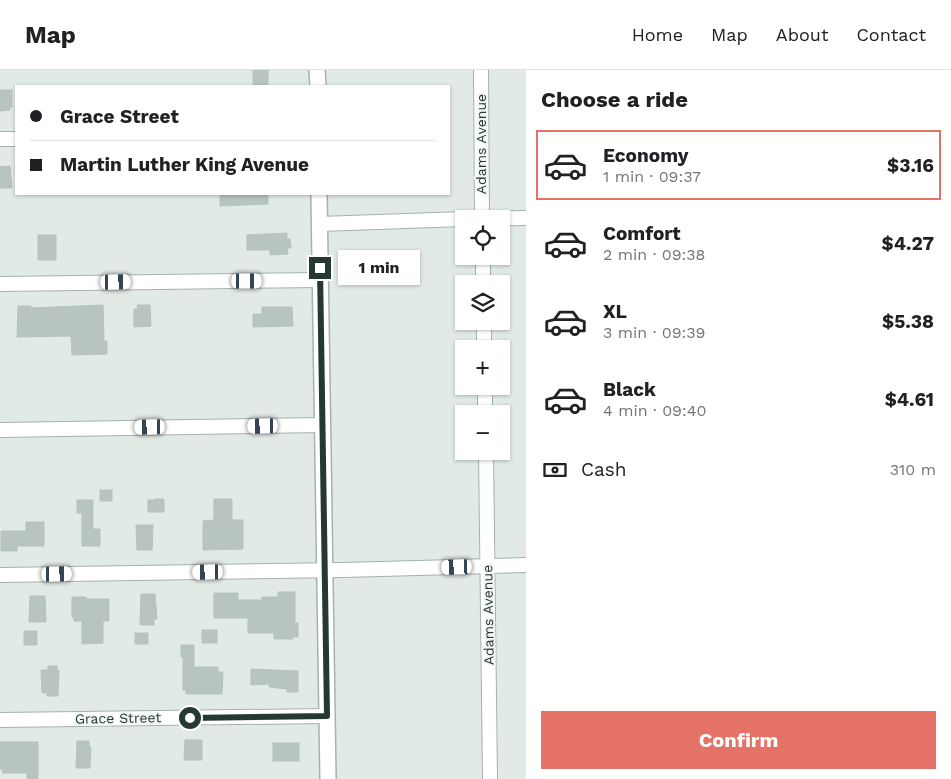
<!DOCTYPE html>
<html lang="en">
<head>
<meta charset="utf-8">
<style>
	body { margin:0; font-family:"Work Sans",sans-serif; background:#f2f2f2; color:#202124; height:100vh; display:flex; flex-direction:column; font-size:19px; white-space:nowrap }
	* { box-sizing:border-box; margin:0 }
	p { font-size:16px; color:#757577 }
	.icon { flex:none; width:28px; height:28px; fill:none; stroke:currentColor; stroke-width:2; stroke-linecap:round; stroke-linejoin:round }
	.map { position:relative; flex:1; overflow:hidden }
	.details { display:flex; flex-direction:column; background:#fff; width:425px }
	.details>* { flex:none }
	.banner { position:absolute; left:15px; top:15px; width:435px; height:110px; border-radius:0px; box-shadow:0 1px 4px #0004; display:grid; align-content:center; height:110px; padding:0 15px; background:#fff }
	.controls { position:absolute; left:455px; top:140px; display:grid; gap:10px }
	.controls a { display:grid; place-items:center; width:55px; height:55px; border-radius:0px; background:#fff; box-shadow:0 1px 4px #0004; font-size:25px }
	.end { position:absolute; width:22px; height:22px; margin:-11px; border:6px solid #243a30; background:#fff; box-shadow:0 0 0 2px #fff }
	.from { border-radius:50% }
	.bubble { position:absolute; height:35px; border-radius:0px; background:#fff; box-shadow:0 1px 4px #0004; font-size:16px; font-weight:700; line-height:35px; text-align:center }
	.car { position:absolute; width:15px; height:30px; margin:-15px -8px; border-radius:6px; box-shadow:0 0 4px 1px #0007; background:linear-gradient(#fff 24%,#345 0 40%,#fff 0 76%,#345 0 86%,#fff 0) }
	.banner b { display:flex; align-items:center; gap:18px; height:48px; font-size:19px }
	.banner b+b { border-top:1px solid #e0e0e0 }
	.banner i { width:12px; height:12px; background:#202124 }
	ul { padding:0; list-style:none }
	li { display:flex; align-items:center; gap:15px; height:70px; margin:0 10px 8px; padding:0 5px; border:2px solid transparent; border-radius:0px }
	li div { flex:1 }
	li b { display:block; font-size:19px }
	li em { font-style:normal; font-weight:700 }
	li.on { border-color:#e47267 }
	li>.icon { width:45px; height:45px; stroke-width:1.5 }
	h2 { padding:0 15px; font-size:22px; line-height:60px }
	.pay { display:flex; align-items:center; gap:12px; height:55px; padding:0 15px; font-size:19px }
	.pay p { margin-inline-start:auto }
	.primary-button { display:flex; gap:10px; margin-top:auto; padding:10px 15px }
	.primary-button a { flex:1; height:58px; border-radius:0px; background:#e47267; color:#fff; font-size:20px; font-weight:700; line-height:58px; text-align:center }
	header { display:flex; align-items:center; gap:30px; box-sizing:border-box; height:70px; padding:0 25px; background:#fff; border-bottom:1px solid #e0e0e0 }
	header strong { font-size:24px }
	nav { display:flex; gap:28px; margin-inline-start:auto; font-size:18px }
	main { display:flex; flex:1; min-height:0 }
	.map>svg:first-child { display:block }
	.building { fill:#b7c5be; stroke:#b5c3bb }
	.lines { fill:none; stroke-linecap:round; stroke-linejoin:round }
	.street-casing { stroke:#a5b2ab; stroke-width:16 }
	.secondary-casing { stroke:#a2b5ab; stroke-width:18 }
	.street { stroke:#fff; stroke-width:14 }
	.secondary { stroke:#fff; stroke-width:15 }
	.route { stroke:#243a30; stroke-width:6 }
	.labels { text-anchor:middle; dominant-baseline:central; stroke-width:4; stroke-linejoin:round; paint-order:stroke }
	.street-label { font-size:14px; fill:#243a30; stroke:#f2f7f4 }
</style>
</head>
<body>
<header>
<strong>Map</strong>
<nav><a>Home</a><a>Map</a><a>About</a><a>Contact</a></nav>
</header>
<main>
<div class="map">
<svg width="526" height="709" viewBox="0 0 526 709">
	<rect width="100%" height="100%" fill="#e2eae5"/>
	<g class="building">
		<rect x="253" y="0" width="15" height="16"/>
		<path d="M0,20H12V37H10V40L0,41Z"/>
		<path d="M10,96L12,118H0V97Z"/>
		<path d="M220,124H268V134L220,136Z"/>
		<path d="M287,163V169H290L291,178H287L288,184L270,185V180H247V165Z"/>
		<rect x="38" y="165" width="18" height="25"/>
		<path d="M103,235L104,271H107V284L72,285L71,266L17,267L18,236H31V238Z"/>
		<path d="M137,235H150L151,256L134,257V239H138Z"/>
		<path d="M262,237H292L293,256L253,257V244H262Z"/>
		<rect x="100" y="420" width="12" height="11"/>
		<path d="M155,429H164V442H148V430H155Z"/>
		<path d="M214,429H232V450H243V479L203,480V451L214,450Z"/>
		<path d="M77,430H93V459H100V476H82V443H77Z"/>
		<path d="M26,452H44V476H17V481H1V461H26Z"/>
		<path d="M136,455H153L152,480H137Z"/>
		<path d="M278,522H295V553H298V567H293V569H274V563H248V548H214V523H238V530H262V527H278Z"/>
		<path d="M141,524H155L157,549H154V555H140Z"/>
		<path d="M30,526H45L46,552H29Z"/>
		<path d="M72,527H86V529H109V551H103V573L82,574V551H74V547H72Z"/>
		<rect x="202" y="560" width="15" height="13"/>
		<rect x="24" y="561" width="13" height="14"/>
		<rect x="135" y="563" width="13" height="11"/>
		<path d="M181,575H194V597H218V602H223L222,624H186V620H183V587H181Z"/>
		<path d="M48,596H57V600H59L58,626H47V623H42L41,600H48Z"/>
		<path d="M251,599L298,601V622H287V619L269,617V614L251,615Z"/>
		<path d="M185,670H202V690H184Z"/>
		<path d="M77,671H89V675L91,678L90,698H76Z"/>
		<path d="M0,672H38V709H27V703H3L2,699H0Z"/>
		<rect x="273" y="673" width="26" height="18"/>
	</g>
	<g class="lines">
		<defs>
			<g id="street">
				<path d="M481,0L482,149"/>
				<path d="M0,69H16"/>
				<path d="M476,149L526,148"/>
				<path d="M320,154L464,149"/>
				<path d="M483,186V214"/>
				<path d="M0,214L320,210"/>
				<path d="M484,251V279"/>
				<path d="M485,316V344"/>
				<path d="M0,360L323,355"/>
				<path d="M486,381L490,709"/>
				<path d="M0,505L344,500L526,495"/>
				<path d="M0,650L327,646"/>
			</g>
			<g id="secondary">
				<path d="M317,0L318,16"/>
				<path d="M319,124L328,709"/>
			</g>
		</defs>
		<use href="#street" class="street-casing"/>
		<use href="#secondary" class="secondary-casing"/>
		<use href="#street" class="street"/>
		<use href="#secondary" class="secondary"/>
	</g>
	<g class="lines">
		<path class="route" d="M190,648L327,646L320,198"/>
	</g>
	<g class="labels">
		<g class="street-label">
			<text transform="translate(481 74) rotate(-90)">Adams Avenue</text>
			<text transform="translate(488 545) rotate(-91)">Adams Avenue</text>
			<text transform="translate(118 648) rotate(-1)">Grace Street</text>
		</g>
	</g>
</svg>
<div class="controls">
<a><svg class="icon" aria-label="locate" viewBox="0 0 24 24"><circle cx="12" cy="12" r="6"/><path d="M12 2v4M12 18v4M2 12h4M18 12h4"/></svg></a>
<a><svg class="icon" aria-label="layers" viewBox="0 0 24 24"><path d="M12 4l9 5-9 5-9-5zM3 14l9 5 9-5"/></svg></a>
<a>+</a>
<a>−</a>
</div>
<i class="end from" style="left:190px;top:648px"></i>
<i class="end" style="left:320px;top:198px"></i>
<div class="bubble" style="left:338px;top:180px;width:82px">1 min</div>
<i class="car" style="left:247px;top:211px;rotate:90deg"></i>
<i class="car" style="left:116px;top:212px;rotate:89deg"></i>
<i class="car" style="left:263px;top:356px;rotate:269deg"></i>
<i class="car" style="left:150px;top:357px;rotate:269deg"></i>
<i class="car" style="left:457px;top:497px;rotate:268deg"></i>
<i class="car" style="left:208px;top:502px;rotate:269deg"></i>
<i class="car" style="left:57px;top:504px;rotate:89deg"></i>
<div class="banner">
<b><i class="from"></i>Grace Street</b>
<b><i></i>Martin Luther King Avenue</b>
</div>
</div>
<section class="details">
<h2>Choose a ride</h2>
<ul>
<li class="on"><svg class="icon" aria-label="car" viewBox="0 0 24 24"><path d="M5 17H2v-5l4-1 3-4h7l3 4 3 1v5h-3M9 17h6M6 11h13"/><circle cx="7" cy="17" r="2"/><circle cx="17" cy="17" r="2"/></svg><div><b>Economy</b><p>1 min · 09:37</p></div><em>$3.16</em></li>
<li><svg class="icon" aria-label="car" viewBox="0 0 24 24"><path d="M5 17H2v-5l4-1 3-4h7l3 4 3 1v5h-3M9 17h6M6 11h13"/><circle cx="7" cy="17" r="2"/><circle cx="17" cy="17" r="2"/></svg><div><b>Comfort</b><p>2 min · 09:38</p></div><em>$4.27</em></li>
<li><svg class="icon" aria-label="car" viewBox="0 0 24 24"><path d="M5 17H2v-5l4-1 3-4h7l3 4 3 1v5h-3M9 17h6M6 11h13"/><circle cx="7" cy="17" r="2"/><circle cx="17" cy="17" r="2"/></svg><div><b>XL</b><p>3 min · 09:39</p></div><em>$5.38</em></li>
<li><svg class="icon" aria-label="car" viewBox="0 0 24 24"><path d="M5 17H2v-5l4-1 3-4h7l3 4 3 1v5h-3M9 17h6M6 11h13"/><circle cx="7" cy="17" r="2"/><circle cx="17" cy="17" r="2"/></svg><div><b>Black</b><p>4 min · 09:40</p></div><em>$4.61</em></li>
</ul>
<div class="pay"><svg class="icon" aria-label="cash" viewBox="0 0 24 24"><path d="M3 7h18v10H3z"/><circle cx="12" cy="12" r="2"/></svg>Cash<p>310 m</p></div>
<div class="primary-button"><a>Confirm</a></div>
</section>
</main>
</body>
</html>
